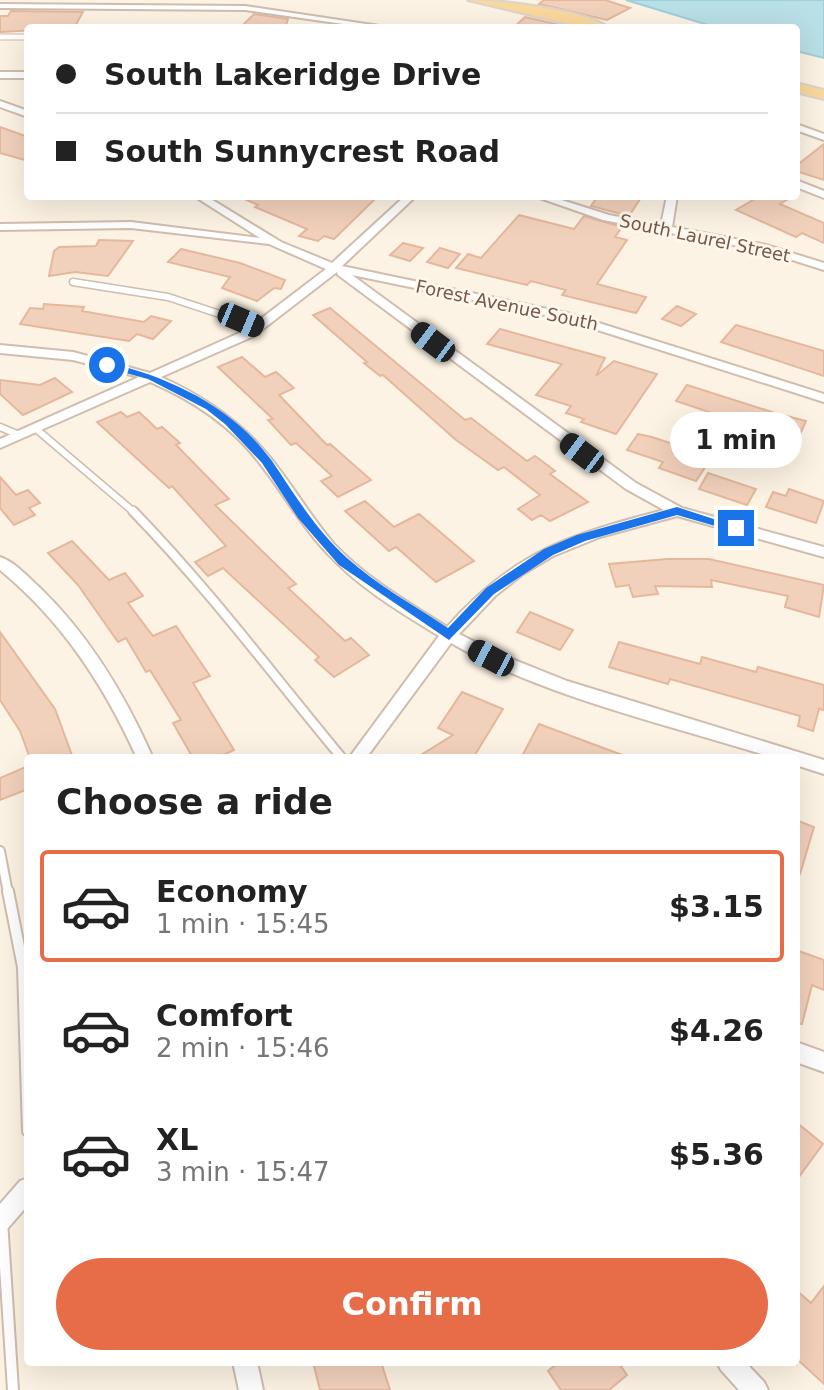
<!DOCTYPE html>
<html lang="en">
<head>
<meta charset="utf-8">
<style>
	body { margin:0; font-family:"DejaVu Sans",sans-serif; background:#f6f6f6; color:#222; height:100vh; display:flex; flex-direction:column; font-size:30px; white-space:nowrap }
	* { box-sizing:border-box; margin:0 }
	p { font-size:26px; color:#767676 }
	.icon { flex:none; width:44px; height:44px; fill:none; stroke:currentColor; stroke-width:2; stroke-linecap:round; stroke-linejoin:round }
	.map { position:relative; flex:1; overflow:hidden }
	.sheet { position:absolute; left:24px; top:754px; width:776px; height:612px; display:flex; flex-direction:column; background:#fff; border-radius:8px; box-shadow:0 8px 32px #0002 }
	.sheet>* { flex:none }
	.banner { position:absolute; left:24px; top:24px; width:776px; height:176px; border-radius:8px; box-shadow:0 8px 32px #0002; display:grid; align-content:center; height:176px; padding:0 32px; background:#fff }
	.end { position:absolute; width:36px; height:36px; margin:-18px; border:10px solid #1a73e8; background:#fff; box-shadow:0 0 0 4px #fff }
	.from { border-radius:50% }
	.bubble { position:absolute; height:56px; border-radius:28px; background:#fff; box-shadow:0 8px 32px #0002; font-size:26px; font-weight:800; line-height:56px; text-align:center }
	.car { position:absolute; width:24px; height:48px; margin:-24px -12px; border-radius:10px; box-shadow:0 0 6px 2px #0007; background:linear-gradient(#222 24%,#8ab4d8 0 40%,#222 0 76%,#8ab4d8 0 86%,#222 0) }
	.banner b { display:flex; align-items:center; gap:28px; height:76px; font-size:30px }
	.banner b+b { border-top:2px solid #e0e0e0 }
	.banner i { width:20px; height:20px; background:#222 }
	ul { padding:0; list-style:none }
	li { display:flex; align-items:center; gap:24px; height:112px; margin:0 16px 12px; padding:0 16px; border:4px solid transparent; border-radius:8px }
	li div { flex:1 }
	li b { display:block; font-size:30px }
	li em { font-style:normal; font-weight:800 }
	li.selected { border-color:#e76c48 }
	li>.icon { width:72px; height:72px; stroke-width:1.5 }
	h2 { padding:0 32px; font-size:36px; line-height:96px }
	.cta { display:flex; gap:16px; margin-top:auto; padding:16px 32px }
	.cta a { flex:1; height:92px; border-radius:48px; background:#e76c48; color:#fff; font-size:32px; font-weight:800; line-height:92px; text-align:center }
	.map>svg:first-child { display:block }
	.water { fill:#b9e0e6; stroke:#9fcfd8; stroke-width:2 }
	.building { fill:#f2d1bc; stroke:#e5b89c; stroke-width:2 }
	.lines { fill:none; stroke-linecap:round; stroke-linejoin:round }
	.service-far3-casing { stroke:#d0bdad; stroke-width:7 }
	.service-far2-casing { stroke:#d0bdad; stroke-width:9 }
	.service-far1-casing { stroke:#d0bdad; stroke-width:12 }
	.service-casing { stroke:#d0bdad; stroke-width:14 }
	.minor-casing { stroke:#d0bdad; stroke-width:4 }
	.primary-casing { stroke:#dbd4d0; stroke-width:4 }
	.service-far3 { stroke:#fff; stroke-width:5 }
	.service-far2 { stroke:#fff; stroke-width:6 }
	.service-far1 { stroke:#fff; stroke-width:8 }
	.service { stroke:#fff; stroke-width:10 }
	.minor { fill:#fff; fill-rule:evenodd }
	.primary { fill:#fbd89c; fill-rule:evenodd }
	.route { fill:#1a73e8 }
	.labels { text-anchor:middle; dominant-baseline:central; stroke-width:6; stroke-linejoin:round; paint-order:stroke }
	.far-street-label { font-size:18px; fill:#755949; stroke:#fff7eb }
</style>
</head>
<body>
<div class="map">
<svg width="824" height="1390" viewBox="0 0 824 1390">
	<rect width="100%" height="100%" fill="#fcf3e4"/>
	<path class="water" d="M626,0H824V58L796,51V28H718Z"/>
	<g class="building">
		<path d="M544,0H605L630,8L607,20L539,4Z"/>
		<path d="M11,11L83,12L74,28L0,32V16H8Z"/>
		<path d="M254,14L288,19L285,28H240Z"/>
		<path d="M525,17L573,28H513Z"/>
		<path d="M0,127L28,137V161L0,153Z"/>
		<path d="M824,144V180L796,171V166Z"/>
		<path d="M238,196H378L334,239L324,236L318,241L299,236L307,229L255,207L258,205Z"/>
		<path d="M598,196H642L629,216L591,206Z"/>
		<path d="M760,196H793L780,204L824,223V243L802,233L796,237L736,210Z"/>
		<path d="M519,215L574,229L584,216L622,227L615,237L627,240L597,284L646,297L636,313L562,295L566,290L531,281L527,285L456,268L468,254L481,258Z"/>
		<path d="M99,240L133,241L108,276L75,272L49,276L54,251L59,247L96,246Z"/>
		<path d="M403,243L423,248L410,261L390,255Z"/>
		<path d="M440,248L460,254L448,268L427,262Z"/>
		<path d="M181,249L240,263L285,280L281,289L274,288L257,301L222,288L230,277L168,262Z"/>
		<path d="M44,304L84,307L82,311L144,322L151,316L171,321L153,339L137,334L129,341L20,324L30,308L43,309Z"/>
		<path d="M677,306L696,314L681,326L662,319Z"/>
		<path d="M330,308L465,420L471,418L527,461L535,456L555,471L550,474L588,502L550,521L541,515L532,520L518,509L540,495L504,467L498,470L456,440L383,375L380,376L364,363L367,362L313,315Z"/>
		<path d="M736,325L824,351V376L721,342Z"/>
		<path d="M500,329L605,358L596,376L614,361L657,374L616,434L581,422L584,419L566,413L571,406L536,395L562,364L487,344Z"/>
		<path d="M242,357L265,377L276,372L294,388L279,395L327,445L330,444L371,480L338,497L321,481L332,476L296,443L291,445L268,420L273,419L218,367Z"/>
		<path d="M55,378L72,392L23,415L0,394V380L40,385Z"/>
		<path d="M687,385L775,413L806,421L798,439L739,422L676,401Z"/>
		<path d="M121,412L127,417L139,412L157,429L162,427L180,443L176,445L229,499L215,505L296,584L288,588L345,641L351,638L369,655L334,677L315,660L319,657L223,568L208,576L195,562L226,546L172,486L169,488L97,422Z"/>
		<path d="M638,434L652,437L712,457L696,481L659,468L663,462L627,450Z"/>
		<path d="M708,473L756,489L747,505L699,489Z"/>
		<path d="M0,477L16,495L28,490L40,503L29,508L35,515L14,525L0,508Z"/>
		<path d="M789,489L824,501L816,523L766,507L773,492L786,496Z"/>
		<path d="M365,501L394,527L419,514L474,561L436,582L396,547L389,551L345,511Z"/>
		<path d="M72,541L109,580L125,573L143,596L128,603L153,636L176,626L210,676L193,683L234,750L217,758H193L173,723L181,720L150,670L146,672L126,638L118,642L78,585L48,553Z"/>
		<path d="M668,559H709L824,585L819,617L785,607L788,596L711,580L712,587L655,586L658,594L633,597L629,585L616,587L609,564Z"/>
		<path d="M530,612L573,630L560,650L517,632Z"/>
		<path d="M0,632L55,709L73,758H30L20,731L0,700Z"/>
		<path d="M619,642L700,664L702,657L756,672L758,667L824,685V710L819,709L813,731L798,726L800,716L670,679L668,684L609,667Z"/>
		<path d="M462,692L503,709L473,758H416L453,735L438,728Z"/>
		<path d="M539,724L625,756V758H521Z"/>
		<path d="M28,766V789L0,800V778Z"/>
		<path d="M796,820L814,827L800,874L796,873Z"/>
		<path d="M796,950L824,960V990L812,985L802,1024L796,1023Z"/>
		<path d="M796,1122L823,1144L796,1181Z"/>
		<path d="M824,1286V1384L796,1358V1290L811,1303Z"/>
		<path d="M324,1362H381L390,1390H320L314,1366Z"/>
		<path d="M559,1362H618L627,1375L609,1390H561L548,1371Z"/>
	</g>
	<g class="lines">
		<defs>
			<path id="service-far3" d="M0,37H28"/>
			<g id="service-far2">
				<path d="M73,282L168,297L259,327"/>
				<path d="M0,427L19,435"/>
				<path d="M35,428L135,513"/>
			</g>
			<g id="service-far1">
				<path d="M133,511C208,588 273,675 342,758"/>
				<path d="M0,851L8,893"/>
			</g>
			<g id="service">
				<path d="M8,891L23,967L28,1131"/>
				<path d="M2,1220L13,1390"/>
			</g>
			<g id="minor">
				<path d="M0,4L245,6L393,28H371L245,10L0,8Z"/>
				<rect x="0" y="72" width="28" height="6"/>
				<path d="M0,101L28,111V117L0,107Z"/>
				<path d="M796,124L824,134V140L796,130Z"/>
				<path d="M796,180L824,191V198L796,187Z"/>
				<path d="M194,196H206L281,242L332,263L405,196H416L342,266L567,313L824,394V402L560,318L352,275L636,483L682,508L824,547V557L677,516L600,537L553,556L523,574L495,596L459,634L497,653L567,681L824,760V774L796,765V758H774C670,725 544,697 451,643L366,758H349L439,636C400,612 358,587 327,553C301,526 284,494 261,465C232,426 194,401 150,382L0,448V439L139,377L73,360L0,353V345L73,352L150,373L246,330L326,269L269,244L131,228L0,230V224L131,222L260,238ZM337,272L338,275L626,489L664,510C569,535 515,551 447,627C408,602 366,578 334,544C310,516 292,484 268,455C239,420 203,396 161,377L254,336Z"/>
				<path d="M534,196H549L609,215L661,225L667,196H677L672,227L766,245L824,263V270L764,251L603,220Z"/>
				<path d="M0,557C15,562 28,577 39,587C90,636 125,695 153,758H137C104,685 62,621 0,570Z"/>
				<path d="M796,1042L824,1052V1072L796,1062Z"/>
				<path d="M28,1178V1205L8,1228L0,1231V1204L20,1181Z"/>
				<path d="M233,1362H257L263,1390H239Z"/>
				<path d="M717,1362H745L764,1382L768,1390H739L721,1370Z"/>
			</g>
			<g id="primary">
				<path d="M468,0C499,0 586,10 609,28H586Z"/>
				<path d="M796,83L824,90V99L796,92Z"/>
			</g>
		</defs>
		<use href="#service-far3" class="service-far3-casing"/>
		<use href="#service-far2" class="service-far2-casing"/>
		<use href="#service-far1" class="service-far1-casing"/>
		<use href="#service" class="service-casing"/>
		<use href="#minor" class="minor-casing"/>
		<use href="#primary" class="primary-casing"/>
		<use href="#service-far3" class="service-far3"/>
		<use href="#service-far2" class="service-far2"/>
		<use href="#service-far1" class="service-far1"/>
		<use href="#service" class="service"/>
		<use href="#minor" class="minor"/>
		<use href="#primary" class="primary"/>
	</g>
	<path class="route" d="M107,362C171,378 232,406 272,461C295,495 316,530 347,558C377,585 415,606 448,628L486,588L544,549L577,535L677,507L741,528L736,532L677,515L585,541L553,555L494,594L449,640L339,565L298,518L262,463L225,424L206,409L148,379L103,367Z"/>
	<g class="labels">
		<g class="far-street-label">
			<text transform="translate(705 238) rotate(12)">South Laurel Street</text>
			<text transform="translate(507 305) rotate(12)">Forest Avenue South</text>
		</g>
	</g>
</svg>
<i class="end from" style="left:107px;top:365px"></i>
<i class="end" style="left:736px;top:528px"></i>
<div class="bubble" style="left:670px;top:412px;width:132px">1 min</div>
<i class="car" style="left:241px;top:320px;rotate:113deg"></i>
<i class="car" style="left:433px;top:342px;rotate:307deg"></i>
<i class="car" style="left:582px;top:453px;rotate:307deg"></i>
<i class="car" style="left:491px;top:658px;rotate:298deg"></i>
<div class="banner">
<b><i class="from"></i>South Lakeridge Drive</b>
<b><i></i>South Sunnycrest Road</b>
</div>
<section class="sheet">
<h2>Choose a ride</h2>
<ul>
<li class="selected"><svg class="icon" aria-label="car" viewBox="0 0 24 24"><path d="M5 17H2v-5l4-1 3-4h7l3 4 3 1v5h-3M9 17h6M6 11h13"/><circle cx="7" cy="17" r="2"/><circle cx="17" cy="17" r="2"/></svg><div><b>Economy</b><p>1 min · 15:45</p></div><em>$3.15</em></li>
<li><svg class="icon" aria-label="car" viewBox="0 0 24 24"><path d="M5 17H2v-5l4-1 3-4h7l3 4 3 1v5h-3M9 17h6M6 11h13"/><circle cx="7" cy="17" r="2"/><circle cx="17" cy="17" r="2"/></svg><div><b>Comfort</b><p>2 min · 15:46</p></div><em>$4.26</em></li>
<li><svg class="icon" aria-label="car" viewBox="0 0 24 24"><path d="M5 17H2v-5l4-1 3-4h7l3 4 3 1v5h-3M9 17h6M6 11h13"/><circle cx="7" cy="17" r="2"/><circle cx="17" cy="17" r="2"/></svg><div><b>XL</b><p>3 min · 15:47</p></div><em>$5.36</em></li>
</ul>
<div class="cta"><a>Confirm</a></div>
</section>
</div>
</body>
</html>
